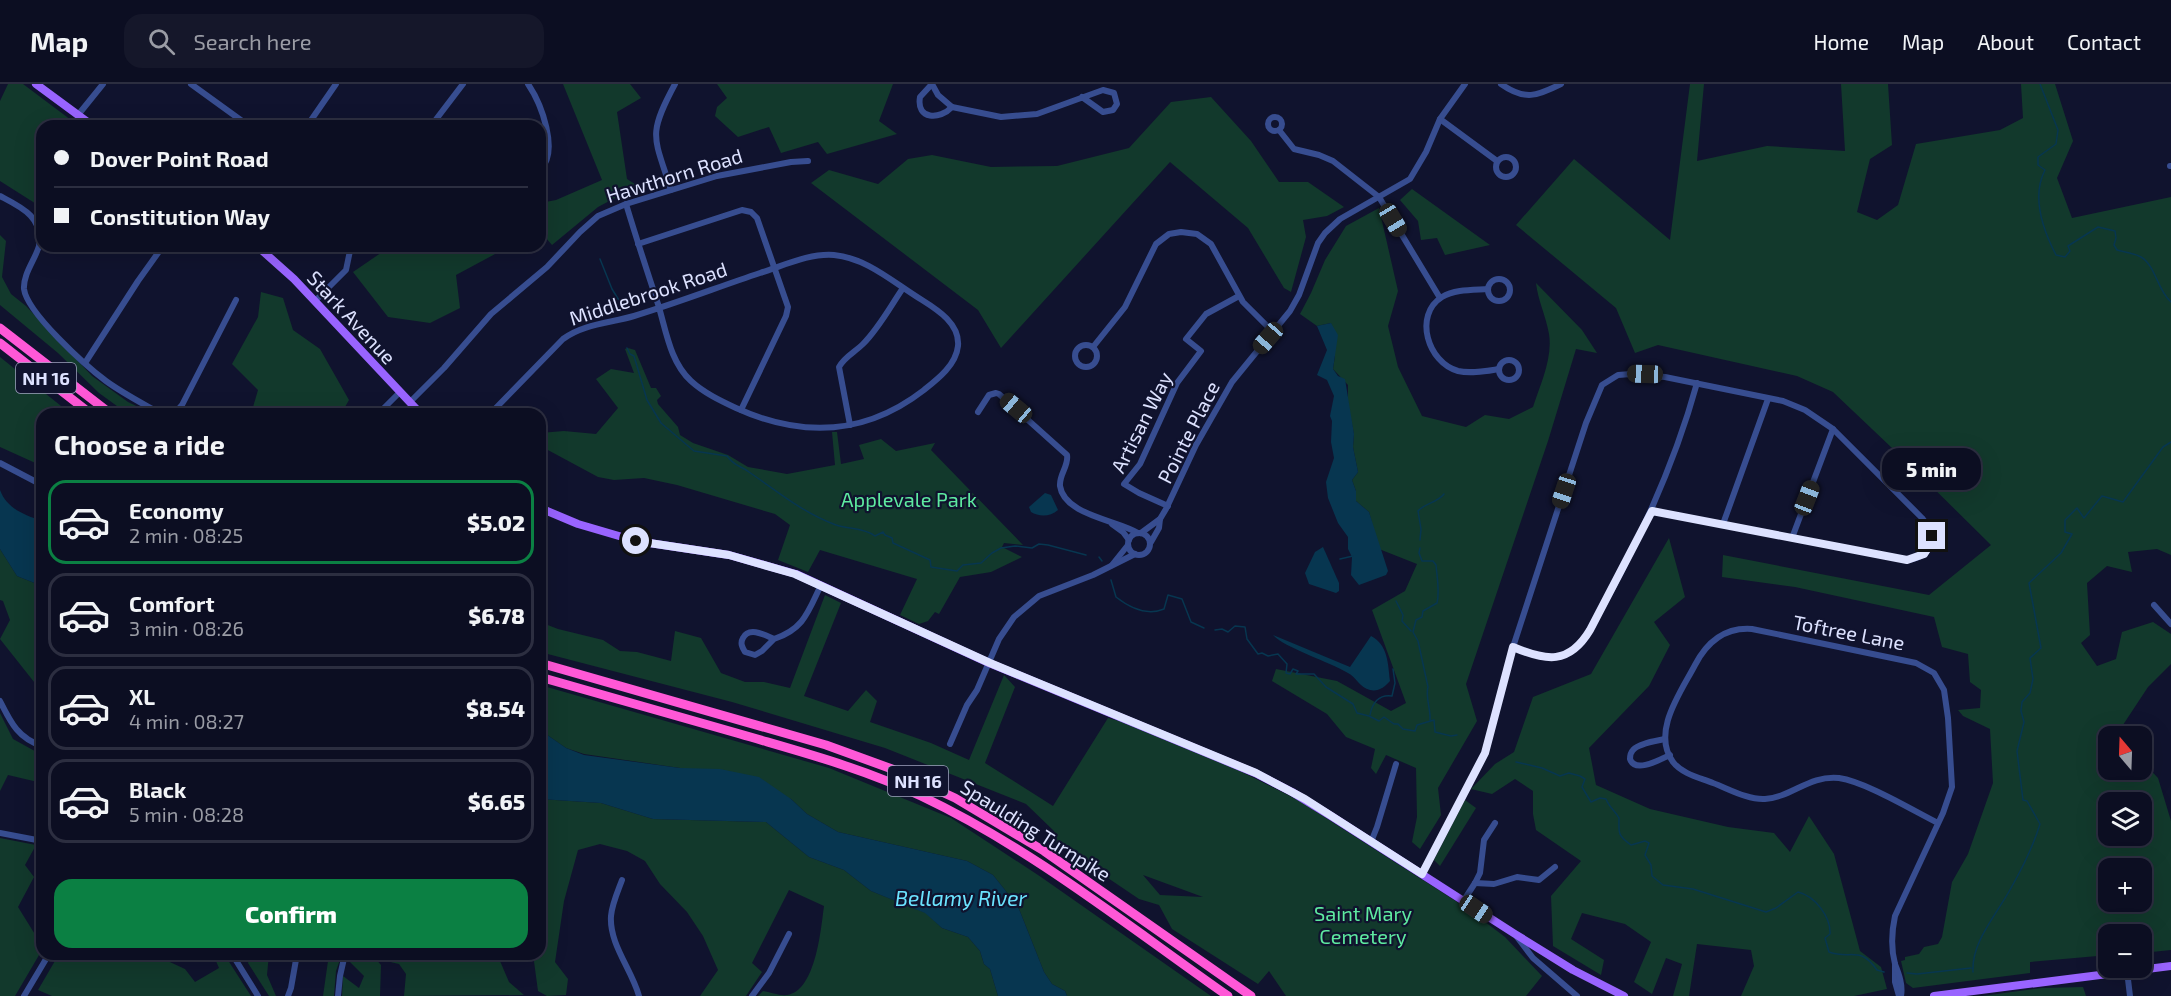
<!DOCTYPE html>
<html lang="en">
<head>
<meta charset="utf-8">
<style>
	body { margin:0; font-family:"Exo 2",sans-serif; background:#15172a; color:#f1f3f6; height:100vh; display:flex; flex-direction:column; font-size:22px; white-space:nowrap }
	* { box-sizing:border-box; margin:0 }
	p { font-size:20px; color:#9a9ca5 }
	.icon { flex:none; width:33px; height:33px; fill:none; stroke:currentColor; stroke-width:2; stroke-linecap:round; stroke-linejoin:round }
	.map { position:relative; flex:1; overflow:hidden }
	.panel { position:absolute; left:36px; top:324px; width:510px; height:552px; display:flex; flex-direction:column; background:#0c0e22; border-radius:18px; box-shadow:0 6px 24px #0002,0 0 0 2px #2c2e40 }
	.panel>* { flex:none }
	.banner { position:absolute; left:36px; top:36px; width:510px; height:132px; border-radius:18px; box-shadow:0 6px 24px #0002,0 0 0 2px #2c2e40; display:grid; align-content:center; height:132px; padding:0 18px; background:#0c0e22 }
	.needle { width:39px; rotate:341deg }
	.controls { position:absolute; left:2098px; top:642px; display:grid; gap:12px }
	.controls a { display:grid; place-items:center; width:54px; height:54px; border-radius:12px; background:#0c0e22; box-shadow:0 6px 24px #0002,0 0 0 2px #2c2e40; font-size:30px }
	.end { position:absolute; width:27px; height:27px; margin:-14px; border:8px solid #dde2ff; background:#111; box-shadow:0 0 0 3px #111 }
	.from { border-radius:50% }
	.bubble { position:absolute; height:42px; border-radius:18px; background:#0c0e22; box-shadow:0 6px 24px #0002,0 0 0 2px #2c2e40; font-size:20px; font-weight:800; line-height:42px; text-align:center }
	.car { position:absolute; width:18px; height:36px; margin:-18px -9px; border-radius:8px; box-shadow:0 0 4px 2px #0007; background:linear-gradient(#222 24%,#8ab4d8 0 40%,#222 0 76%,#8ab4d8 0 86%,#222 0) }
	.banner b { display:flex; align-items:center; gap:21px; height:57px; font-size:22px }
	.banner b+b { border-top:2px solid #2c2e40 }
	.banner i { width:15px; height:15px; background:#f1f3f6 }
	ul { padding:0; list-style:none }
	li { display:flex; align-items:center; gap:18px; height:84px; margin:0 12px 9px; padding:0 6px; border:3px solid #2c2e40; border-radius:18px }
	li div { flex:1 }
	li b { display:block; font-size:22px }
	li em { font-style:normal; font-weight:800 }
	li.active { border-color:#0b8043 }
	li>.icon { width:54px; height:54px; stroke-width:1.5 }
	h2 { padding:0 18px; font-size:27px; line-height:72px }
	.cta { display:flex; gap:12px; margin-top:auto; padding:12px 18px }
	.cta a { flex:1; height:69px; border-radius:18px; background:#0b8043; color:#fff; font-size:24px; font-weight:800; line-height:69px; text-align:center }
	header { display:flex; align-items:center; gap:36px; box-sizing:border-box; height:84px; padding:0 30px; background:#0c0e22; border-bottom:2px solid #2c2e40 }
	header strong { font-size:28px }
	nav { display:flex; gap:33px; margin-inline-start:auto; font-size:21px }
	.search { width:420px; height:54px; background:#15172a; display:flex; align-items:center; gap:15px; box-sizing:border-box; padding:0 21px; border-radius:18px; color:#9a9ca5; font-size:22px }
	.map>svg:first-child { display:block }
	.green { fill:#12392c; fill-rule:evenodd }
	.water { fill:#073650 }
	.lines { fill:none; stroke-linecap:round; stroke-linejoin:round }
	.stream { stroke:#073650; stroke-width:1.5 }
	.minor { stroke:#374d90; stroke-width:6 }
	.major { stroke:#9964ff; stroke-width:8 }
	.highway { stroke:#ff58d7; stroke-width:9 }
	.route { stroke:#dde2ff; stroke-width:8 }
	.labels { text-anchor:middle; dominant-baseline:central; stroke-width:4.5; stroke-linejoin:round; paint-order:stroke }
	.shield { fill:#10132e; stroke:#a0a4c0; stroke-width:1.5 }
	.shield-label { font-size:18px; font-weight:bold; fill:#dde2ff }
	.street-label { font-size:20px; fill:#dde2ff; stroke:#10132e }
	.park-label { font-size:20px; fill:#5eeaa0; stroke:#10132e }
	.water-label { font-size:21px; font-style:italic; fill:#6be4ff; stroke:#10132e }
</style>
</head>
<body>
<header>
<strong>Map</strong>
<div class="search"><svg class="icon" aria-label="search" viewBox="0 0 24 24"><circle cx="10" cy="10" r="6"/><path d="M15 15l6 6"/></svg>Search here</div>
<nav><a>Home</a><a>Map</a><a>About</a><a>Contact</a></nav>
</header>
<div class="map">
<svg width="2171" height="912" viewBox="0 0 2171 912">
	<rect width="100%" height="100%" fill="#10132e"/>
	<g class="green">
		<path d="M8,0H23L79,42H42L41,123L0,97V17Z"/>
		<path d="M563,0H630L641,14L617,28L627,95L638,102L598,123L552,161L540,147V119L556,116L602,96Z"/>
		<path d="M717,0H893L879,37L897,50L827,70L818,58L781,69L769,43L738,53L715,32L717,23L727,14Z"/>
		<path d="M1690,0H1704L1697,77L1767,62L1845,67L1841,0H1888L1892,61L1870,75L1857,128L1877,136L1898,121L1916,60L2000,46L2023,34L2021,0H2055L2073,57L2057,94L2072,134L2171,113V471L2157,465L2128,468L2132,488L2107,482L2087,499L2090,551L2081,559L2097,582L2116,575L2122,548L2153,538L2171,550V580L2148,603L2117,650L2119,652H2109V686H2142V677L2158,694L2171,737V866L2142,869V850H2109V871L2030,878V889L1913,904L1906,899L1901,877L1905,876V873L1919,870L1924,863L1938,860L1942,853L1952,798L1968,770L1993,699L1990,645L1963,632L1958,626L1980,624L1981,606L1970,598L1968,570L1942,563L1934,533L1795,503L1722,493L1723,471L1929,511L1991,461L1911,382L1833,308L1797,292L1658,261L1635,269L1616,224L1516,141L1574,75L1670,156ZM2109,718H2142V752H2109ZM2109,784H2142V818H2109Z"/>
		<path d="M1211,13L1251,57L1279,98H1308L1344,123L1327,132L1303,136L1306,153L1291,208L1284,204L1248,144L1170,78L1001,264L978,226L811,99L829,86L878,100L908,75L932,71L991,83L1057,82L1129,64L1171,18Z"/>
		<path d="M1412,105L1490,161L1445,171L1437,154L1421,156L1418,137L1400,116Z"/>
		<path d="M1379,124L1398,207L1388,242L1398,283L1422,332L1466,343L1485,331L1509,335L1533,323C1540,301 1553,274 1549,250C1546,232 1538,217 1536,199L1582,246L1597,269L1576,265L1548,357L1466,600L1477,637L1438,704L1441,731L1420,765L1412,758L1417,733L1416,684L1386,671L1376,690L1371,684L1375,665L1346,653L1327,630L1272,597L1276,585L1337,597L1391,627L1406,619L1372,526L1405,507L1417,480L1379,465L1369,428L1356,417V407L1352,396L1358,388L1353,363L1354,350L1348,321V301L1333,285L1335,272L1331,239L1317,242L1300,230L1311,209L1325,176L1346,142Z"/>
		<path d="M0,151L6,157L2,193L11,210L26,222L92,292L128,318L153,330H128L99,309L58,269L0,221Z"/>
		<path d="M391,162H510L456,191L460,224L430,239L388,233L353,188Z"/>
		<path d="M261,208L283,214L293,246L320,265L349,316L341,330H251L258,306L232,280L258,233Z"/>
		<path d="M628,264L635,266L651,304H656L661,312L657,316L658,320L678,343L680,351L693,359L728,371L748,383L787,390L835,381L832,348H837L841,380L864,375L859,361L881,355L896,367L935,359L931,366L1023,461L1004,459L1002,463L1022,473L991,488L960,493L939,530L935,528L928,537L919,540L900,531L917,495L820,466L808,488L778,476L790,441L775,430L677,401L644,394L614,396L598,393L546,365L540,356V349L564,347L596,350L618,324L596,295L611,285L634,289L625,265Z"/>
		<path d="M0,273L71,330H42V382L0,363Z"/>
		<path d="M1669,454L1685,513L1654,538L1670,561L1649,602L1589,664L1596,701L1650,725L1728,743L1774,749L1790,768L1809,732L1834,770L1860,867L1881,883L1887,905L1854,912H1741L1754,882L1751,866L1697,860L1689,912H1673L1682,880L1666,874L1652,910L1634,898L1651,858L1625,840L1582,829L1571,855L1604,876L1601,891L1553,862L1551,812L1581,777L1536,746L1533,730V707L1515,695L1492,710L1471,705L1495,680L1514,668L1533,613L1591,590Z"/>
		<path d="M0,465L17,492L42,502V608L0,555L10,536L3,517L0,516Z"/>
		<path d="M825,511L841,519L804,612L848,627L866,606L877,617L870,638L931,659L969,676L1004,591L1015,603L985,679L1053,722L1108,634L1119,637L1236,685L1298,716L1468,825L1505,853L1542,892L1526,912H1286L1269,887L1258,900L1172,845L1159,821L1139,815L1056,759L1054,747L1026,720L885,664L732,618L540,568V538L558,545L603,556L620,567L637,568L671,577L675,547L701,554L721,589L745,598H764L790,604ZM1143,791L1203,813L1160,811Z"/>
		<path d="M540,601L829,684L951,734L1041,793L1211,912H1067L1065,907L1052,900L1044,888L1019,825L1005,806L993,791L967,777L838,748L807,730L791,715L680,684L584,670L566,664L540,646Z"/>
		<path d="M0,629L13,655L42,671V699L8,691L0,707Z"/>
		<path d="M540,715L601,719L653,735L766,738L809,773L844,786L871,807L926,829L942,844L968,853L980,867L984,880L990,885L998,912H758L763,907C770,908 780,912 787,911C816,907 821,844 824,822L789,806L752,879L762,888L746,912H700L718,886L703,852L687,828L660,800L645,777L627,767L600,760L578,766L564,817L555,878L568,895L566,911L547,912L538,907L533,870H540Z"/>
		<path d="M1465,716L1476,724L1440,782L1434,776Z"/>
		<path d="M0,754L36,761L25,781L34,793L18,823L36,852L42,841V866L15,912H0Z"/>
		<path d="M59,870H160L159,873L185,885L195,898L219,884L213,870H224L251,912H52L38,906Z"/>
		<path d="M251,870H269L267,891L276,912H269L248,879Z"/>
		<path d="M329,870H342L336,887L334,912H323Z"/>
		<path d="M351,870L372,871L381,881L380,912H342L343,892L359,904L364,892L348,876Z"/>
		<path d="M379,870H497L509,898L524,911L404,912L406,890L399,880L386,877Z"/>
		<path d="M2083,903L2086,912H1982L2042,904Z"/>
	</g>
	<g class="water">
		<path d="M1331,239L1338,251L1333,285L1338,292L1345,295L1354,350L1353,363L1358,388L1352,396L1356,407V417L1369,428L1388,487L1386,491L1359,501L1351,491L1352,473L1348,465V453L1338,439L1328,414L1326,398L1334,374L1331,358L1332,337L1330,332L1334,312L1327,296L1317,291L1327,266L1317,242Z"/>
		<path d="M0,406C7,425 25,431 42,437V502L17,492L0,465Z"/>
		<path d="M1045,409L1051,411L1058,426C1050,433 1039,433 1031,428L1029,423Z"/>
		<path d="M1323,463L1339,499V507L1336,509L1309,500L1305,489L1315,468Z"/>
		<path d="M1273,551L1350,583L1371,552C1388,561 1388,579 1390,597C1385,603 1378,608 1370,606C1360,604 1356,593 1348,589C1330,578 1285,564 1273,551Z"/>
		<path d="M540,646L566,664L584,671L680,684L720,685L759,693L791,715L807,730L838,748L967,777L993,791L1005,806L1019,825L1044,888L1052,900L1065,907L1067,912H998L990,885L984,880L980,867L968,853L942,844L925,829L871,807L844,786L809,773L766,738L653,735L601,719L540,715Z"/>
	</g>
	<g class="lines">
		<g class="stream">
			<path d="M2040,0L2058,46L2056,60L2038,73V81L2045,86C2031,113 2043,146 2056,171L2065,173L2070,167L2068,162L2098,143L2115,147L2116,154L2114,161L2117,166C2124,168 2134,169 2141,173C2156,182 2157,206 2171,218"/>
			<path d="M600,175L612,205L625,226"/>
			<path d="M627,264L630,270L634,272L647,316L661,339L694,367L727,372C735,383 740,381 749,388C777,407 803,429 836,441C847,445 865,444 875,452L883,448L885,451L892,454L893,459L930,476L931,483L957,487L963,481L981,479L992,469L1001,464L1015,462L1032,464L1039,460L1048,461L1086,471"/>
			<path d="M1420,456L1421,445L1418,427C1425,419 1437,419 1444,410"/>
			<path d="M1420,464L1419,469L1422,477H1433L1436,481C1437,493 1440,508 1437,519L1423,527L1422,533L1416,536L1413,548L1418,557L1428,603C1425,612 1431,626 1430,636"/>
			<path d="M1099,473L1102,477"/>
			<path d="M1340,475L1353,472"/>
			<path d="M1111,496L1116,513C1130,524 1147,532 1164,525L1168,511L1182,515L1191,538L1204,544"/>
			<path d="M1396,517L1403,531L1402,537L1411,547"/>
			<path d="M1215,546L1222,545L1228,548L1235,542L1245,543L1247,555L1258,570L1262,569L1268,572L1278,570L1287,580L1286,589L1290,590L1293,585L1298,587L1296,590H1314L1326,603L1353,620L1357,629L1369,632L1379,637L1384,633L1394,640H1398L1403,645L1415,647L1417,641L1434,636L1435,648L1451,652L1457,651"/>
			<path d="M1370,631C1372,619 1379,610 1392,612L1395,599L1393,585"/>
			<path d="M1516,678L1542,684L1560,692L1569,689L1580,692L1585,695L1582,703L1591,718L1600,714L1606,715C1609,723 1615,727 1619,734C1619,749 1617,751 1631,761L1645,757L1649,759L1645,771L1651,781L1652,792L1663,801L1693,805L1766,828L1776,824L1798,808C1815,812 1831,833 1830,850L1825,854L1829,868C1852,876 1859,861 1877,886L1884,888"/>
			<path d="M1973,888C1971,858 1997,830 2011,804C2023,783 2033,763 2040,740L2027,717L2023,716L2017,667L2024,638L2021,627L2022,618L2030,609L2033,595L2030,574L2041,564L2029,499L2061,469L2072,450L2065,448V436L2077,424L2084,434L2102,412L2123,418L2163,363L2171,358"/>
			<path d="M1907,889L1917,890L1971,884"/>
		</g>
		<g class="minor">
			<path d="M191,0L249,42"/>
			<path d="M528,0C541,19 560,68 540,86"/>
			<path d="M932,0L938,11L952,23L1001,33L1037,30L1103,6L1114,9L1117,20L1113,26L1103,28L1082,13"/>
			<path d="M932,0L920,13C916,36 940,36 952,23"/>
			<path d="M1501,0C1525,17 1537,12 1561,0"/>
			<path d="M78,31L103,0"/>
			<circle cx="1275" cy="40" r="7"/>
			<path d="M1440,35L1497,77"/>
			<path d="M307,42L336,0"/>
			<path d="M431,42L463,0"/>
			<path d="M1279,46L1294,65L1319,71L1333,77L1379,113L1440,214"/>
			<circle cx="1506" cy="83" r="10"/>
			<path d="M2170,82H2171"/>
			<path d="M671,106C654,52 647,52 675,0"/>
			<path d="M0,112C21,123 44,133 39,162C35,176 23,190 24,205C27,229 86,282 106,297C121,308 138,317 154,326L164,330"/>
			<path d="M638,160L742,126L751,128L757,134L788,223L786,232L741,326"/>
			<circle cx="1499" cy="206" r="11"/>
			<path d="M1488,205C1473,206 1455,205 1442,213C1413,231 1428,279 1458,287C1471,290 1486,287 1499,285"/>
			<path d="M315,217L346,186L351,162"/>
			<circle cx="1086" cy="272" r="11"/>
			<path d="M1093,263L1125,223L1156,160L1169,150L1181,148L1197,150L1211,160L1243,218L1273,248"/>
			<circle cx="1509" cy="286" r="10"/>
			<path d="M85,279L138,197L163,162"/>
			<path d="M410,318L444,284L491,230L547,183L580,148L598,132L626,120L717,92L791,78L808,77"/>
			<path d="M978,328L989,311L996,309L999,310L1067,371C1069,382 1059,390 1060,402C1064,431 1117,436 1138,449"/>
			<path d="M170,330L176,328L182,321L236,216"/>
			<path d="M378,330L400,308"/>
			<path d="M490,330L563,255C583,240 610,239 634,232C677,219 718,203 760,189C783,182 809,169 834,171C867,174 894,199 922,216C938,226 960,240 958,262C956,281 938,295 924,306C866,351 802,354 736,324C721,317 704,309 691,297C670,278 666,246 658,220C647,187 636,153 626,120"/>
			<path d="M850,341L839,283C844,273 855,268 863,260C879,244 890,223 903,204"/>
			<path d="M0,379L42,401"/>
			<path d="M1168,422L1139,409L1124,400L1140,380L1177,299L1201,267L1186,255L1206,230L1239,212"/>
			<path d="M1112,440L1123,448L1129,456"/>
			<path d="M1723,440L1768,315"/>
			<path d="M1141,449L1160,435L1166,425L1196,361L1232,298L1290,227L1299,211L1318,159L1325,149L1340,135L1410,95L1426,68L1440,35L1465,0"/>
			<circle cx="1139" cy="460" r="11"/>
			<path d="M1792,454L1833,345"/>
			<path d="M1151,458L1159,444L1160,435"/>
			<path d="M1112,481L1128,461"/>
			<path d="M2154,521L2171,540"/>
			<path d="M774,555L762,567L755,571L745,568C742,563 740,559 743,554C749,542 765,551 774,555C804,545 808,528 821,501"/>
			<path d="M1513,563C1540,574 1562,581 1584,556C1631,475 1672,390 1697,299"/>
			<path d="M0,617C11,639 18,654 42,662"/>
			<path d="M1665,655C1657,657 1639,659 1633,666C1631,668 1630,672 1630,675C1635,690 1661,675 1670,671"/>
			<path d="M950,660L967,621L977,606L999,555L1014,533L1039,512L1093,491L1135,470"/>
			<path d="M0,749L42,757"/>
			<path d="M1371,758L1377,743L1396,680"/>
			<path d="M1422,790L1485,670L1513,563L1586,339L1602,301L1618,291L1631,290L1665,293L1783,317L1805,326L1833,345L1922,434C1938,453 1932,473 1907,476L1652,427"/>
			<path d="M622,796C618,807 612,820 611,832C609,860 632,886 639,912"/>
			<path d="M1475,799L1494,800L1517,793L1539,796L1555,783"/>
			<path d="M1464,816L1475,799L1480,789L1484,756L1495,739"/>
			<path d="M1517,853L1533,874L1577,912"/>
			<path d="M232,870L258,912"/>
			<path d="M1895,880V898L1899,912"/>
			<path d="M2127,887L2130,912"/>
			<path d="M24,912L49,870"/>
			<path d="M288,912L291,904L297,870"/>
			<path d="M338,912L340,892L345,870"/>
			<path d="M752,912L769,889L789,850"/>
			<path d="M1901,912C1903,901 1899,890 1895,880C1891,865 1892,846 1895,832L1943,729L1952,703L1948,634L1944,606L1934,589L1916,579L1752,545C1725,543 1707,558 1695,581C1681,608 1651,648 1673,678C1682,690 1701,694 1713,699C1729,705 1748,716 1765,715C1792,713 1809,691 1839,694C1866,698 1912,726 1938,739"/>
		</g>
		<g class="major">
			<path d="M36,0L93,42"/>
			<path d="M257,162L294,195L421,330"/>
			<path d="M540,424L578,440L636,457L729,471L796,490L989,579L1255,689L1292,708L1331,732L1515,850L1573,886L1624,912"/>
			<path d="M1934,912L2171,882"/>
		</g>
		<g class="highway">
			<path d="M0,244L111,330"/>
			<path d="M0,259L91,330"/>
			<path d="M540,579L826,661L892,685L955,714L1044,767L1251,912"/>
			<path d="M540,593C607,612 674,631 740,650C801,668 863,684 921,712C1031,764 1128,842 1228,912"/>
		</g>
	</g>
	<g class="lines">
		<path class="route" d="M636,457L729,471L795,490L990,579L1256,689L1305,715L1422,790L1485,669L1513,563C1546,577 1569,581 1590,546L1652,427L1907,476L1924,470L1931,459L1932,452"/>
	</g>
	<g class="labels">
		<g class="shield">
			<rect x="16" y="279" width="60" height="30" rx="4.5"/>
			<rect x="888" y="682" width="60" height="30" rx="4.5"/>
		</g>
		<g class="shield-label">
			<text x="46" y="294">NH 16</text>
			<text x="918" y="697">NH 16</text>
		</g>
		<g class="street-label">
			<text transform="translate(674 91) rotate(-17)">Hawthorn Road</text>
			<text transform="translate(648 209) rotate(-18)">Middlebrook Road</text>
			<text transform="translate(352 233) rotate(47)">Stark Avenue</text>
			<text transform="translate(1141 338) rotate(-63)">Artisan Way</text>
			<text transform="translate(1188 348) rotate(-63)">Pointe Place</text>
			<text transform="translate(1849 548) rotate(11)">Toftree Lane</text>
			<text transform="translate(1036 746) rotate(32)">Spaulding Turnpike</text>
		</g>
		<g class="park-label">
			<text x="909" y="415">Applevale Park</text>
			<text x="1363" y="829">Saint Mary<tspan x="1363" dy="23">Cemetery</tspan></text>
		</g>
		<g class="water-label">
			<text x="961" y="813">Bellamy River</text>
		</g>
	</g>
</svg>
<div class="controls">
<a><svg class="needle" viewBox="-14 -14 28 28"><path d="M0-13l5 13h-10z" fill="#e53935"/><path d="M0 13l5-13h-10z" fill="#9a9ca5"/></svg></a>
<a><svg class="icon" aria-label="layers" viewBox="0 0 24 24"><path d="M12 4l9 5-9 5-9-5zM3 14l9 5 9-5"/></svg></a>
<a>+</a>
<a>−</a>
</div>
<i class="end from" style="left:636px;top:457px"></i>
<i class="end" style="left:1932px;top:452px"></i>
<div class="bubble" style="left:1882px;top:364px;width:99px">5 min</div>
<i class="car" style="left:1393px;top:136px;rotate:149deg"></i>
<i class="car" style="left:1268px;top:254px;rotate:221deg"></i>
<i class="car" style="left:1645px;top:290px;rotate:272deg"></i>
<i class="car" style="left:1016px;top:324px;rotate:310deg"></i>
<i class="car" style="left:1564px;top:407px;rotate:198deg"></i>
<i class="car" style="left:1807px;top:414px;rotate:21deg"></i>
<i class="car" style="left:1476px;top:825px;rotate:124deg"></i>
<div class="banner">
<b><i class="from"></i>Dover Point Road</b>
<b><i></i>Constitution Way</b>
</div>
<section class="panel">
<h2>Choose a ride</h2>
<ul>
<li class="active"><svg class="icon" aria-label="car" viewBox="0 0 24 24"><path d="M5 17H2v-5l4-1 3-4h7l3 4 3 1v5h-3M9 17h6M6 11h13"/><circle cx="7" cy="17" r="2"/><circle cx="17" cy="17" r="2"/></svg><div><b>Economy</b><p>2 min · 08:25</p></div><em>$5.02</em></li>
<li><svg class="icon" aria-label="car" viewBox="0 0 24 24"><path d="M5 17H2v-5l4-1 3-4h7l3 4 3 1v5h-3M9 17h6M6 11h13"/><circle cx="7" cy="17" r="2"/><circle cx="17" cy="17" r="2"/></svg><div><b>Comfort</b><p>3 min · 08:26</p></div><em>$6.78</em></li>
<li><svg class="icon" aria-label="car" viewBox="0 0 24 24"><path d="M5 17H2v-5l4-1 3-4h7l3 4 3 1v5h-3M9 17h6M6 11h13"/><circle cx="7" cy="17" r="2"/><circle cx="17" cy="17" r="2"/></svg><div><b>XL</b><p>4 min · 08:27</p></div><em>$8.54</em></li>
<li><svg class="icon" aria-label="car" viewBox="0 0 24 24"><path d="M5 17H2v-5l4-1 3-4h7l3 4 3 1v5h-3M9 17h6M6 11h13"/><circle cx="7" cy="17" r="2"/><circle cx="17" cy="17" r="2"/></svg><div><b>Black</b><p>5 min · 08:28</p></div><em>$6.65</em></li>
</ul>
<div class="cta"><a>Confirm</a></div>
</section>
</div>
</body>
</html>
